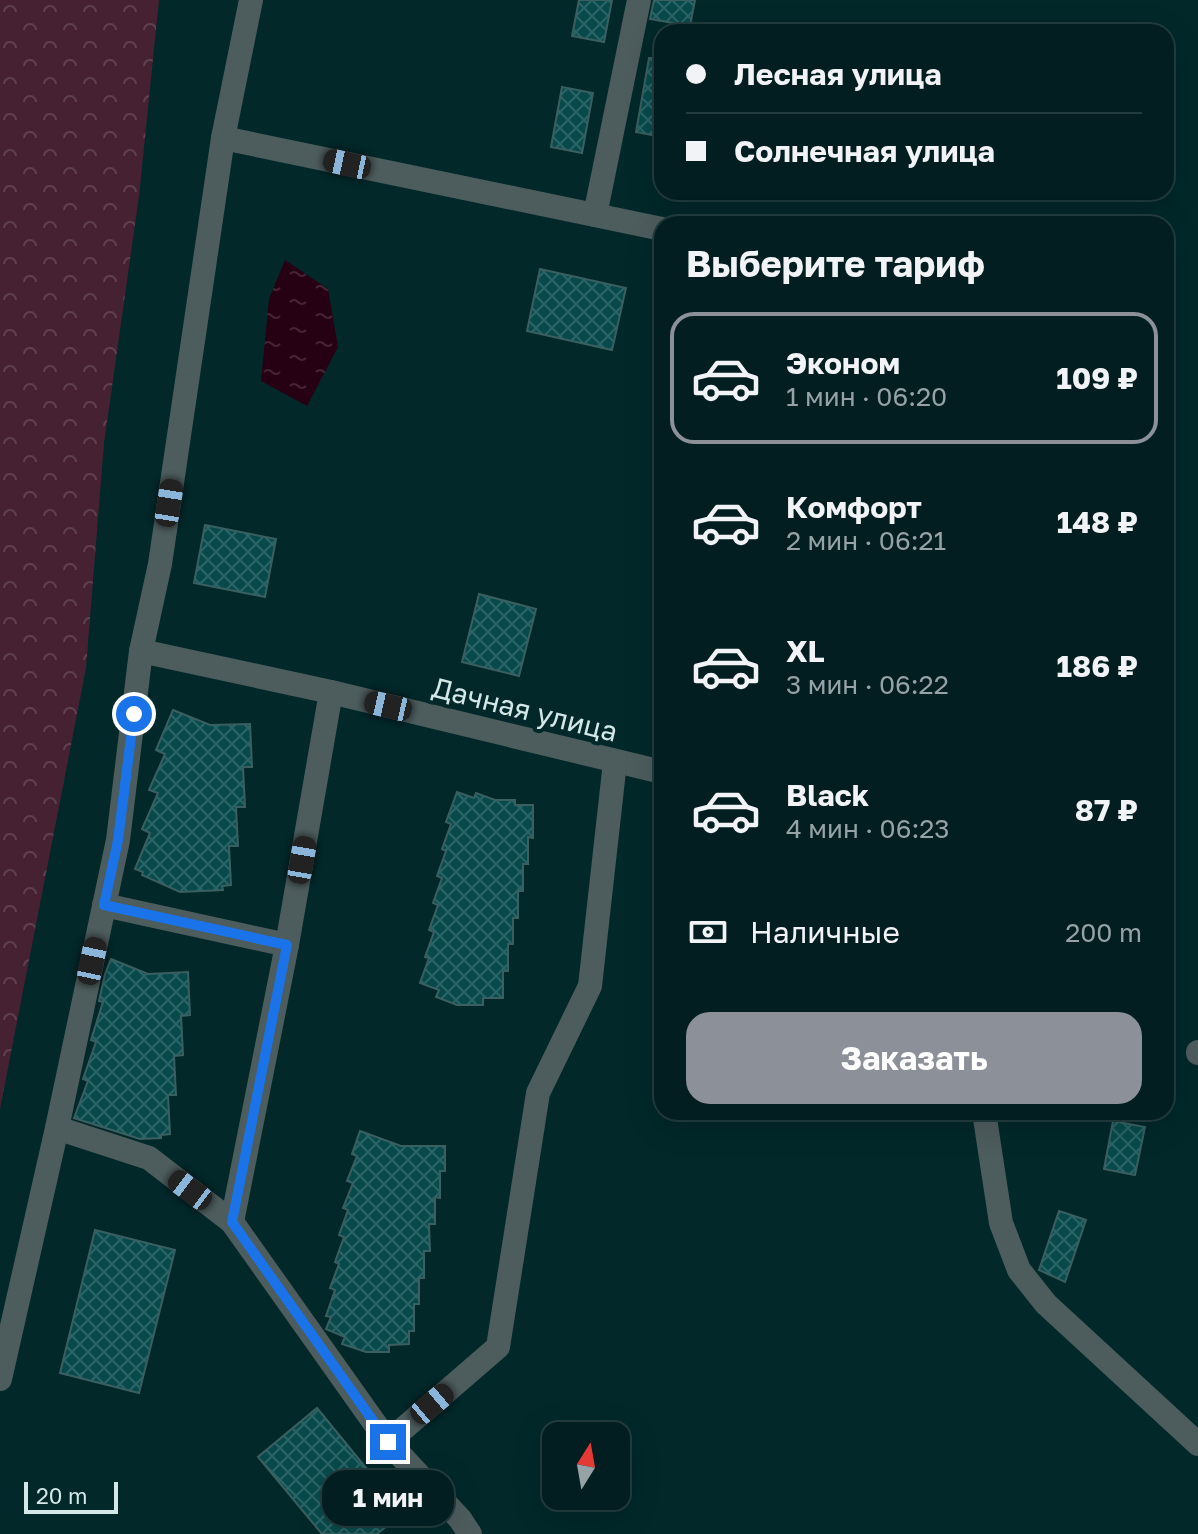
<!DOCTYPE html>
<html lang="ru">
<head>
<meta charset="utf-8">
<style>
	body { margin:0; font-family:"Golos Text",sans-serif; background:#102b2d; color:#f1f3f6; height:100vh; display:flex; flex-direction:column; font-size:30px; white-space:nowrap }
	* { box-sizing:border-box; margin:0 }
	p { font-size:26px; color:#96a2a5 }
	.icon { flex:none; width:44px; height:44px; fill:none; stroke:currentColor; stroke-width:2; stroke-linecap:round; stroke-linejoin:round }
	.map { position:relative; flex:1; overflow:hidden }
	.drawer { position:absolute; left:654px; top:216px; width:520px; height:904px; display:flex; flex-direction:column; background:#021e20; border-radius:24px; box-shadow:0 8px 32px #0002,0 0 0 2px #233c3e }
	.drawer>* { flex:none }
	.hud { position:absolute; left:654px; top:24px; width:520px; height:176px; border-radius:24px; box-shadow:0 8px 32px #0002,0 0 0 2px #233c3e; display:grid; align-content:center; height:176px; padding:0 32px; background:#021e20 }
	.needle { width:52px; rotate:11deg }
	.buttons { position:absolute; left:542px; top:1422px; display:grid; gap:16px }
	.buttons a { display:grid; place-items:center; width:88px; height:88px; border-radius:16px; background:#021e20; box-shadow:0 8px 32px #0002,0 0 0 2px #233c3e; font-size:40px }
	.scale { position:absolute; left:24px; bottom:20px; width:94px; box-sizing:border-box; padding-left:8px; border:4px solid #d4e8e8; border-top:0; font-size:22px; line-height:28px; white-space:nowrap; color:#d4e8e8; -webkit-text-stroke:6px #02282a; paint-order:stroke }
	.end { position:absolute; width:36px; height:36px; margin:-18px; border:10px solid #1a73e8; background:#fff; box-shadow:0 0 0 4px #fff }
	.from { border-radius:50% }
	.bubble { position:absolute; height:56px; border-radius:24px; background:#021e20; box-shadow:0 8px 32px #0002,0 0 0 2px #233c3e; font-size:26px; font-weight:700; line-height:56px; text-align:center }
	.car { position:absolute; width:24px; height:48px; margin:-24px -12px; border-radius:10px; box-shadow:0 0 6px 2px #0007; background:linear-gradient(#222 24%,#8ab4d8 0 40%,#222 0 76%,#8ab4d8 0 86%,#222 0) }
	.hud b { display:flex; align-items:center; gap:28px; height:76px; font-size:30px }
	.hud b+b { border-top:2px solid #233c3e }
	.hud i { width:20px; height:20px; background:#f1f3f6 }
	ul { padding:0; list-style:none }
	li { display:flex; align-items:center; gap:24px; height:132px; margin:0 16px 12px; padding:0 16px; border:4px solid transparent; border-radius:24px }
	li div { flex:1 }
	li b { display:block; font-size:30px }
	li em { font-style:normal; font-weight:700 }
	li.active { border-color:#8c9099 }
	li>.icon { width:72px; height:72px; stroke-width:1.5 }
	h2 { padding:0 32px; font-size:36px; line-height:96px }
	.pay { display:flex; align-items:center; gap:20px; height:88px; padding:0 32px; font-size:30px }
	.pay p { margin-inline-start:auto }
	.button { display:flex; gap:16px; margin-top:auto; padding:16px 32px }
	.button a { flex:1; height:92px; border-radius:24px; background:#8c9099; color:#fff; font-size:32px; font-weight:700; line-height:92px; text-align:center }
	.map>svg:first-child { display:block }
	.forest { fill:url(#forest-crowns) }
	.water { fill:url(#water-ripples) }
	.building { fill:url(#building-cross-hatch); stroke:#3b5f60; stroke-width:2 }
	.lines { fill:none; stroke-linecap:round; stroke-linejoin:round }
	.minor { stroke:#4d5c5d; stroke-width:24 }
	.route { stroke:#1a73e8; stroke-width:10 }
	.labels { text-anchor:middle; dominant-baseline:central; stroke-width:8; stroke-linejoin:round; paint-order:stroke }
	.street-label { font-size:28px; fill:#d4e8e8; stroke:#02282a }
</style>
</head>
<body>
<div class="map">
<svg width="1198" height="1534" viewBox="0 0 1198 1534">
	<defs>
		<pattern id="forest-crowns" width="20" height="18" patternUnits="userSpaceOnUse" patternTransform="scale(2)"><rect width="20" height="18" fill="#462132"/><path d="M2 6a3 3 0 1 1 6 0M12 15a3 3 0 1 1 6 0" fill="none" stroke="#604150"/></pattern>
		<pattern id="water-ripples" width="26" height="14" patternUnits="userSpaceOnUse" patternTransform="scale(2)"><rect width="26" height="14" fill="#260013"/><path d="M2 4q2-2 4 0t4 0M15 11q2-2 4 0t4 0" fill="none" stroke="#452535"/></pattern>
		<pattern id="building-cross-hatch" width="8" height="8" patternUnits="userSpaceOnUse" patternTransform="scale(2)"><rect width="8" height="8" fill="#084a4c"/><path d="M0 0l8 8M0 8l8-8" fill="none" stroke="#2b6466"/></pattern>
	</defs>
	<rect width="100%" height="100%" fill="#02282a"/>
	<path class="forest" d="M0,0H159L139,196L104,443L86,668L0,1109Z"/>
	<path class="water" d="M285,260L328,289L338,347L307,406L261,381L269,299Z"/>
	<g class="building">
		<path d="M579,0H612L604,42L572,36Z"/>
		<path d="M654,0H695L690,26L650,19Z"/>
		<path d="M649,58L662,59V137L636,132Z"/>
		<path d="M562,87L593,93L582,153L551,147Z"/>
		<path d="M540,269L626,288L612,350L527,331Z"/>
		<path d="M205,525L276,539L265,597L194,583Z"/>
		<path d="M479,594L536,609L519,676L462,662Z"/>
		<path d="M173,710L210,725L250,724L252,767H243L245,807H236L238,846H229L231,885L222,886L223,890L180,892L142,875L143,872L135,869L150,833L142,829L158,793L149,790L165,754L156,750Z"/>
		<path d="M457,792L474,798L476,793L495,800H515V805H533V838L528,837V864H523V891H518V918H513V944H508V971H503V998H483V1005H457L436,997L439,990L420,983L429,958L425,957L434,932L429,930L438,905L433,903L442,878L437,876L446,851L442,849L451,824L446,822Z"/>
		<path d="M111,959L148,974L188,972L190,1015L181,1016L183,1055L174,1056L176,1095H168L170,1134L161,1135V1138L140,1139L74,1118L88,1081L83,1079L96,1042L91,1040L103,1002L99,1001L105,974Z"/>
		<path d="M1113,1121L1145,1127L1135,1175L1104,1169Z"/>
		<path d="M360,1131L401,1146H445V1171H440V1198L435,1197V1224H429L430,1251H424V1278H419V1304H414V1331H409V1344L389,1345V1352H366L342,1344L345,1337L326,1329L331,1317L326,1316L335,1290L330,1288L339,1264L335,1262L344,1237L339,1235L348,1210L343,1208L353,1183L347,1181L357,1156L352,1154Z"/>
		<path d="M1059,1211L1086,1220L1065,1282L1039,1270Z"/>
		<path d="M95,1230L175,1250L139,1393L60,1373Z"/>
		<path d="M317,1408L403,1513L377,1534H322L258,1457Z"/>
	</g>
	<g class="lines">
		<g class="minor">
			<path d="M223,138L662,229"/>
			<path d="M595,215L639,0"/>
			<path d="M141,651L331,692L662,772"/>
			<path d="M104,905L287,945"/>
			<path d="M1198,1053V1052"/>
			<path d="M984,1112L1001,1223L1019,1270L1046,1304L1198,1444"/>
			<path d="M57,1128L149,1158L232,1222L388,1442L460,1519L470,1534"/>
			<path d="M232,1222L287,945L331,692"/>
			<path d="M0,1379L57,1128L118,840L141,651L160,564L223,138L251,0"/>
			<path d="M388,1442L498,1347L538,1093L590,986L615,762"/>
		</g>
	</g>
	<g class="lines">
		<path class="route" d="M134,714L118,840L104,905L287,945L232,1222L388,1442"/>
	</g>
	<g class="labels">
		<g class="street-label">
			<text transform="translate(525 709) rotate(14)">Дачная улица</text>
		</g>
	</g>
</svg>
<div class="buttons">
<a><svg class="needle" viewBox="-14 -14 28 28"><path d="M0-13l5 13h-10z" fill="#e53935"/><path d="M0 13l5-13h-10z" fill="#96a2a5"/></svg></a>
</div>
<div class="scale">20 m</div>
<i class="end from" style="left:134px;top:714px"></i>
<i class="end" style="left:388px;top:1442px"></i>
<div class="bubble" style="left:322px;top:1470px;width:132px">1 мин</div>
<i class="car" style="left:347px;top:164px;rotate:282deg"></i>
<i class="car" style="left:169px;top:503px;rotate:9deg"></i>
<i class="car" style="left:388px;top:706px;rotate:283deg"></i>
<i class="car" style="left:302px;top:860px;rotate:10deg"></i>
<i class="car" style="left:92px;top:961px;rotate:12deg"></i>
<i class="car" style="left:190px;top:1190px;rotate:307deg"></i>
<i class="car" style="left:432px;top:1404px;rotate:50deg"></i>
<div class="hud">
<b><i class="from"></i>Лесная улица</b>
<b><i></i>Солнечная улица</b>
</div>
<section class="drawer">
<h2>Выберите тариф</h2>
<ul>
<li class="active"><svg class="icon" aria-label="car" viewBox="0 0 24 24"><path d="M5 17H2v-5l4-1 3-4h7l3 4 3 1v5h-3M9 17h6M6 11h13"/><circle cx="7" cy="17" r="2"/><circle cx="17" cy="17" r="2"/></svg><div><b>Эконом</b><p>1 мин · 06:20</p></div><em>109 ₽</em></li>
<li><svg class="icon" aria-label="car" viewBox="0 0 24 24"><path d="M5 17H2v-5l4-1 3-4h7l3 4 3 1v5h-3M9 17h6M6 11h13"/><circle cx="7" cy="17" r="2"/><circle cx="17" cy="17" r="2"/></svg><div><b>Комфорт</b><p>2 мин · 06:21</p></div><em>148 ₽</em></li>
<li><svg class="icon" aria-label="car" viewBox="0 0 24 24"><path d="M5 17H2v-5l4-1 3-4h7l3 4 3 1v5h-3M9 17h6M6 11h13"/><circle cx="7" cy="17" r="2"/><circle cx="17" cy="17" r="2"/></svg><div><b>XL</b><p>3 мин · 06:22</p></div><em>186 ₽</em></li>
<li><svg class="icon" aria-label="car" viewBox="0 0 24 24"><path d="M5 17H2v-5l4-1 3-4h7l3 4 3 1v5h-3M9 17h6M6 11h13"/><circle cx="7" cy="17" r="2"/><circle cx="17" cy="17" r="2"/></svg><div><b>Black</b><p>4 мин · 06:23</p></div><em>87 ₽</em></li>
</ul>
<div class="pay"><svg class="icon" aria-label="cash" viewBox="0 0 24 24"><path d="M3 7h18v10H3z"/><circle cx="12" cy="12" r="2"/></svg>Наличные<p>200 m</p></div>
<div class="button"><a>Заказать</a></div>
</section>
</div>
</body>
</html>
